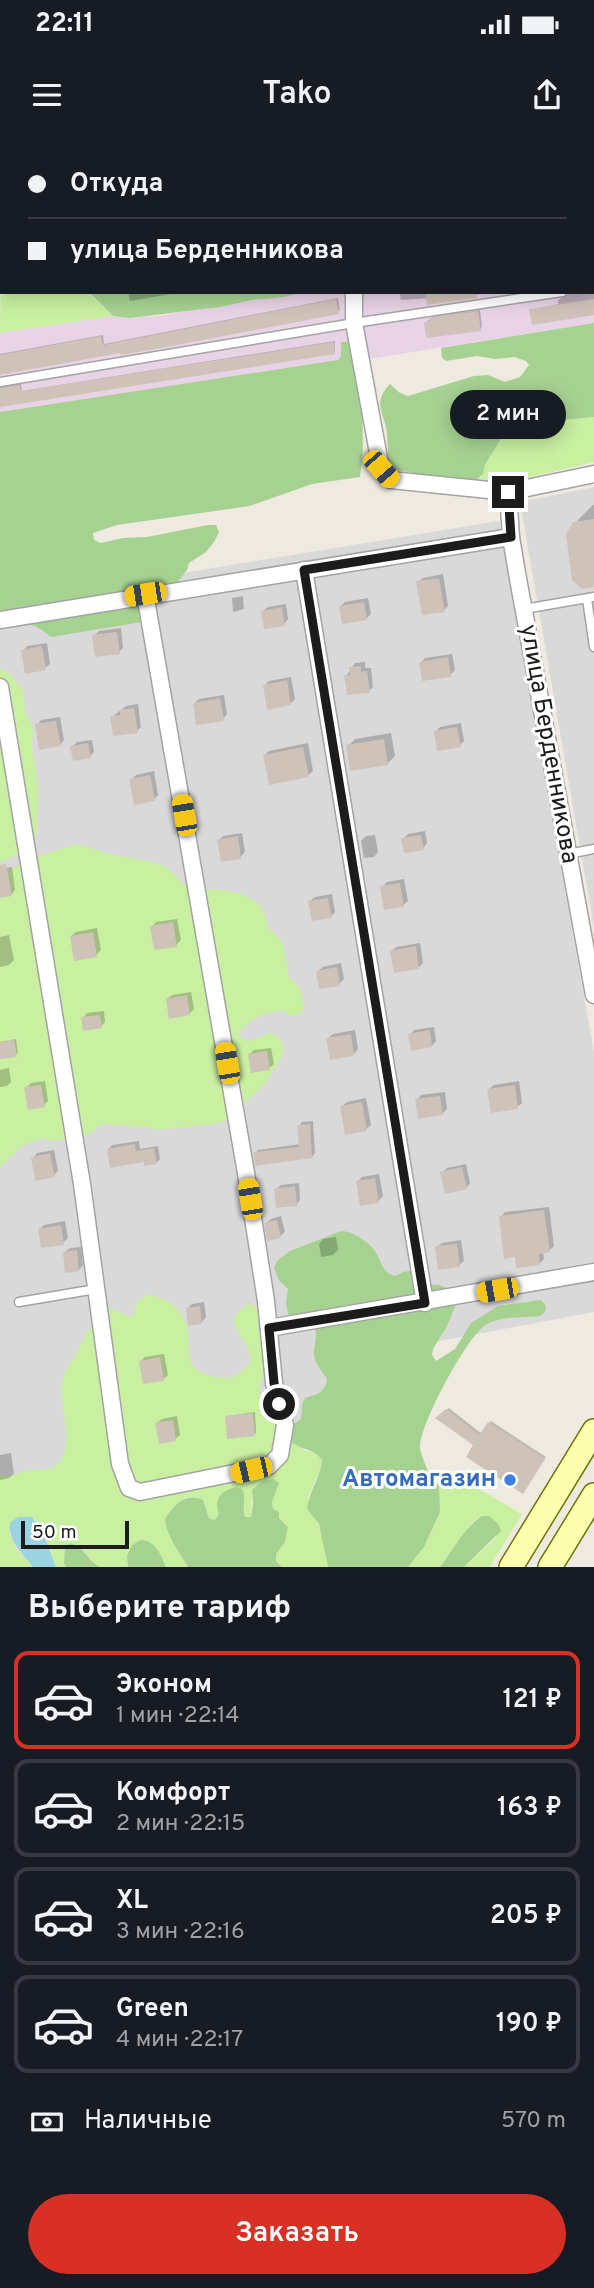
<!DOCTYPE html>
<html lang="ru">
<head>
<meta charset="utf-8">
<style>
	body { margin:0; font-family:Overpass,sans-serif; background:#20242c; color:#f1f3f6; height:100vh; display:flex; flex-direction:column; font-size:26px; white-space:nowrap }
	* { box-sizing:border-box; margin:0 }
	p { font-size:23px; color:#9ea1a6 }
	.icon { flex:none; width:38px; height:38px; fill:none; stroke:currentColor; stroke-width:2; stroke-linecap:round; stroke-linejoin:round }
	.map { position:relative; height:1427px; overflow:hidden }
	.drawer { display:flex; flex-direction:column; background:#171b24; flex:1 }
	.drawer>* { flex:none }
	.hud { position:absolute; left:0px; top:0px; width:595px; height:154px; box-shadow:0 4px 18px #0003; display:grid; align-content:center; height:154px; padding:0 28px; background:#171b24 }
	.scale { position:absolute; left:21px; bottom:18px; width:108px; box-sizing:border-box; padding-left:7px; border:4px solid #1c1c1c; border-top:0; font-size:19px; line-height:24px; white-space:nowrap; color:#1c1c1c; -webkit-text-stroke:5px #fff; paint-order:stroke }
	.end { position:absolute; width:32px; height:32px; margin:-16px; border:9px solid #1c1c1c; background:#fff; box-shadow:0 0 0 4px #fff }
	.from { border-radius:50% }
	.bubble { position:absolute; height:49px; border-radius:24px; background:#171b24; box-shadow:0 4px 18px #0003; font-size:23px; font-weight:600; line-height:49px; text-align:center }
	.car { position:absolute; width:21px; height:42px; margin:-21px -10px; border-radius:9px; box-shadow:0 0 5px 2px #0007; background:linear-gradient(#f5c518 24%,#345 0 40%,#f5c518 0 76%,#345 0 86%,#f5c518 0) }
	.hud b { display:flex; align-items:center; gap:24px; height:66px; font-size:26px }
	.hud b+b { border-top:2px solid #363941 }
	.hud i { width:18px; height:18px; background:#f1f3f6 }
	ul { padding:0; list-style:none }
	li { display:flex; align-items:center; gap:21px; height:98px; margin:0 14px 10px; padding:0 14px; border:4px solid #363941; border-radius:14px }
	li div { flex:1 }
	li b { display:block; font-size:26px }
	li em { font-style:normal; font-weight:600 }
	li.current { border-color:#d93025 }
	li>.icon { width:63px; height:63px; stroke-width:1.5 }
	h2 { padding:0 28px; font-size:32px; line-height:84px }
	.pay { display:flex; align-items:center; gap:18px; height:77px; padding:0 28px; font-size:26px }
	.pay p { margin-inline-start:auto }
	.primary-button { display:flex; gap:14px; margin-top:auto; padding:14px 28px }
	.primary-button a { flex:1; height:80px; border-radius:42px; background:#d93025; color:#fff; font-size:28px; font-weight:600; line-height:80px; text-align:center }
	.status { display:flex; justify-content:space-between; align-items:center; height:49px; padding:0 35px; background:#171b24; direction:ltr }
	.status svg { height:19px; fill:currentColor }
	header { display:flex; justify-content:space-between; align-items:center; height:91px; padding:0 28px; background:#171b24; font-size:32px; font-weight:600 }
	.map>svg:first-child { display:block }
	.residential { fill:#dad9d9 }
	.industrial { fill:#e8d2e5 }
	.grass { fill:#c9efa1 }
	.forest { fill:#a6d291 }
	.water { fill:#9cd3e1 }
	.shadow { fill:#0003 }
	.building { fill:#cfc2b9 }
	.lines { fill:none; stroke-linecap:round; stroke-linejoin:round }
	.lane-casing { stroke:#a3a3a3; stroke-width:11 }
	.street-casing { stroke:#a3a3a3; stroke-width:19 }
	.secondary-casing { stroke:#6c7600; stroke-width:26 }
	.lane { stroke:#fff; stroke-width:8 }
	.street { stroke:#fff; stroke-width:16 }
	.secondary { stroke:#fdffae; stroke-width:23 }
	.route { stroke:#1c1c1c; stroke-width:9 }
	.shop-dot { fill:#3f7fe0; stroke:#fff; stroke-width:2.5 }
	.labels { text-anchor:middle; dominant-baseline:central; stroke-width:6; stroke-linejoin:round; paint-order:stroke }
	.street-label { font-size:24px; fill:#1c1c1c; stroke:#fff }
	.shop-label { font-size:24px; font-weight:bold; fill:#366cbe; stroke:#fff; text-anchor:end }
</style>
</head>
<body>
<div class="status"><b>22:11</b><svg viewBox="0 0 49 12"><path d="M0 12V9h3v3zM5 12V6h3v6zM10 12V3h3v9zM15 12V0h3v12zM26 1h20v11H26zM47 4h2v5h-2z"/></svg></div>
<header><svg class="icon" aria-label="menu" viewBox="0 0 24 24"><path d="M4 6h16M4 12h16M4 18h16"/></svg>Tako<svg class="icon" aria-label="share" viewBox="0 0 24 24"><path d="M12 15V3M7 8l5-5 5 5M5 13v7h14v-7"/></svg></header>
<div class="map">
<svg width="594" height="1427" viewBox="0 0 594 1427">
	<rect width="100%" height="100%" fill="#efeae0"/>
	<g class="residential">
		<path d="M594,347V788L520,362Z"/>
		<path d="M499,381L594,912V1172L333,1221L289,1348L0,1369V463Z"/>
	</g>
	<path class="industrial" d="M594,108V183L356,221L348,202H341V216L339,220L0,272V193L113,176L130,178L159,176L300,153L593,152Z"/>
	<g class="grass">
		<path d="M2,11V152H88L113,176L0,193Z"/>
		<path d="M594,277V322L501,344L475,341L480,338L485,325L502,297L543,282Z"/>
		<path d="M0,529L10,534L23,551L25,571L33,588L32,607L38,647L37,693L33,702L21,714L0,722Z"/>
		<path d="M73,705C88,705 97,711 110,714C127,719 147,718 164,726C174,732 182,747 194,750C197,750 201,748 205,749C230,749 267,755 267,786L281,801L284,809L289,837L299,847L304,864L301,874L291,876L282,870C263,874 251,877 238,894L245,901L253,900L270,893L279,897L283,905V915L265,944L225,981L214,984L156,990L146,987L103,984L85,996L52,1001L42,998L22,1006L0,1027V737L24,721Z"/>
		<path d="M147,1154C161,1158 175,1162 183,1177C190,1189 188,1202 189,1215C191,1236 218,1239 234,1237L249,1225C255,1206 233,1195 234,1177L247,1164L253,1165L258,1170V1191L267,1200L274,1217C254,1247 254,1259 280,1286C287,1292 291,1302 299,1307C308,1314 313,1309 322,1320L321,1329L308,1357L321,1392L328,1427H282L276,1421V1414L285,1402L288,1388L273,1369L272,1363L252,1350L251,1377H245L243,1350L215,1380L209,1378L203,1360L196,1357L184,1358L166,1387L188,1427H166L161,1415L127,1423L128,1427H98L81,1408L70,1403L65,1407L64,1423L66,1427H56C49,1410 46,1390 32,1377H27L9,1392L16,1408L33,1427H0V1335C13,1339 18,1331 30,1330C41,1329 52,1332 60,1321C74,1305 59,1263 62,1242C64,1230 71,1224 76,1214C86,1195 92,1179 112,1169L130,1177L135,1173L136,1163Z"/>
		<path d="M453,1334L522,1374L490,1427H464L496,1398L494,1380C479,1368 467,1388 461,1400C456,1409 446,1418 440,1427H408L424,1407L440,1372L439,1345Z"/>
	</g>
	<g class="forest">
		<path d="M89,152H324L300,153L284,157L253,160L220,167L130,178L113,176Z"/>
		<path d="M594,183V277L543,282L502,297L485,325L483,334L475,341H459L397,330L389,323C387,313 388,303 387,293C384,272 372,263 390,244L400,253L408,256L474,236L488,235L505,242L520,237L529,225L526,221L514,217L495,219L477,216L446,221L442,218L441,208Z"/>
		<path d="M341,202H348L352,208C360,252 367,293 360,337L312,344L250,366L117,385L93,393L94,400L101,403L123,398L147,397L208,385H216L219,392L214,402L206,412L189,423L187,430L174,447L163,453L142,475V482L51,497C35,483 21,480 0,482V272L338,220L341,216Z"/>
		<path d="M341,1091C352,1091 369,1102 375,1111C382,1121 381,1133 396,1136L403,1132L410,1131L419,1144L439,1145L447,1148L455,1167L446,1188L433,1209L432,1215L436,1221L455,1209L471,1183L498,1166L541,1160L546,1166L545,1172L540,1176C524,1178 500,1176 487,1184C468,1194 418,1287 420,1309C420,1311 430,1337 431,1338C433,1341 437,1343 439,1345L440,1372L424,1407L408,1427H328L319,1384L307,1369C309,1351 321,1337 322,1320C312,1306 297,1311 285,1296L290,1287L301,1279L302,1265L305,1258C317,1254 324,1254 327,1239C322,1231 315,1225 314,1214C314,1204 318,1196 314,1186L289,1177L286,1163L288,1149L279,1140L274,1128L277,1121L290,1111Z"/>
		<path d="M274,1339L279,1343L272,1362L273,1369L279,1372V1378L288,1387L285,1402L276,1414V1421L282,1427H188L173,1403L166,1387L165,1379C174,1365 185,1352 203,1360L209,1378L215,1380L219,1374C213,1359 221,1351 236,1347L243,1350C246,1359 242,1367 245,1377H251L253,1364L252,1350L261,1342Z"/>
		<path d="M482,1376H489L499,1385L501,1391L464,1427H440C454,1409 463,1389 482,1376Z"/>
		<path d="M141,1400C156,1401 161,1415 166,1427H128L127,1416L132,1405Z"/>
		<path d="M70,1403C84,1406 88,1421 100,1427H66L64,1423L65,1407Z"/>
	</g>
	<path class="water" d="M18,1377H32L43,1392L56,1427H33C22,1413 8,1402 10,1383Z"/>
	<g class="shadow">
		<path d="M128,152H183L130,161Z"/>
		<path d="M399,152H477L478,155L401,160Z"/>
		<path d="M570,152L594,153V173L531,170L558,164V160Z"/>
		<path d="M338,158L340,170L338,172L0,234V214L103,195L104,204Z"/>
		<path d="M480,170L482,187L480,189L426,182L433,177Z"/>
		<path d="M335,201V212L0,265V247L21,244L22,251Z"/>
		<path d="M593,365H594V445L575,383Z"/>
		<path d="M443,434L448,466L444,470L418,442L423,438Z"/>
		<path d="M243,456L244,469L233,472L232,458Z"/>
		<path d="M368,458L371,474L366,479L340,467L345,462Z"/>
		<path d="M286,464L288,479L284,484L263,471L268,467Z"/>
		<path d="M121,488L123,508L119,512L94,496L99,491Z"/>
		<path d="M47,503L50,524L45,528L23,511L27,506Z"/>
		<path d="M452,514L455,530L450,535L421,523L425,518Z"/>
		<path d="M365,522V528H371L373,547L369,551L346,536L355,523Z"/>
		<path d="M291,537L295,559L290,564L265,545L269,541Z"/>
		<path d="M224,555L227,574L223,579L195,563L199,559Z"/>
		<path d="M138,564L141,587L137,591L112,577L126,566Z"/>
		<path d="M60,577L64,600L60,605L37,585L41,580Z"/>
		<path d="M461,583L464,601L460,605L436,591L440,587Z"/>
		<path d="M391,593L395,616L388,623L348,606L355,599Z"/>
		<path d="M92,600L94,612L90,616L72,607L77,602Z"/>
		<path d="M308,603L313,631L308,635L265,615L269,611Z"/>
		<path d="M154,631L158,655L154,659L131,640L136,635Z"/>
		<path d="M425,691L427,703L423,708L403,699L408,694Z"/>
		<path d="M242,693L245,712L240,717L219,700L223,696Z"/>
		<path d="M375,695L378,712L374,717L364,718L361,701L366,696Z"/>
		<path d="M12,727L15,750L11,755L0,757V729Z"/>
		<path d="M404,739L408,761L403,765L382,747L387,742Z"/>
		<path d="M332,754L335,772L331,776L310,761L315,757Z"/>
		<path d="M177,779L181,800L176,805L152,787L156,782Z"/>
		<path d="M97,788L101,810L96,815L71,796L76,792Z"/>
		<path d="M9,795L14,820L9,825L0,827V797Z"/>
		<path d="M420,803L423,823L419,827L392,811L396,807Z"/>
		<path d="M341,823L344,839L339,844L318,831L323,827Z"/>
		<path d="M191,852L194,869L189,874L167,859L172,855Z"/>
		<path d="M104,871L105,882L101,887L83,878L87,873Z"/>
		<path d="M434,887L436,901L432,906L410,895L414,890Z"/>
		<path d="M355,890L358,909L354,914L328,898L333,894Z"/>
		<path d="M16,899L18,913L0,918V902Z"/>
		<path d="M271,908L274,924L269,928L249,915L254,910Z"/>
		<path d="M9,928L11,942L7,946L0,947V930Z"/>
		<path d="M45,941L48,961L44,965L26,948L31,943Z"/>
		<path d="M519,941L522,963L517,967L489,949L494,945Z"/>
		<path d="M445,952L447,969L442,974L417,960L421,955Z"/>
		<path d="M366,958L371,985L366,989L342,966L347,962Z"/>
		<path d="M313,981L315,1013L312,1017L255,1013L258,1010L301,1004L299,986L302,982Z"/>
		<path d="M139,1001L140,1009L158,1006L160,1019L156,1023L109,1009L112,1005Z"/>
		<path d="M54,1010L58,1031L54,1035L33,1018L37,1013Z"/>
		<path d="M466,1024L470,1043L466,1048L442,1033L447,1028Z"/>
		<path d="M379,1034L383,1056L378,1061L358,1041L362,1037Z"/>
		<path d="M299,1043L300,1060L296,1065L276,1049L281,1045Z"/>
		<path d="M549,1067L554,1106L549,1111L543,1112L544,1119L539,1124L516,1115L501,1077L505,1072Z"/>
		<path d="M281,1076L285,1092L280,1096L266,1083L271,1079Z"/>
		<path d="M65,1081L68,1098L63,1103L40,1089L44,1085Z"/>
		<path d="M336,1097L338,1110L333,1115L321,1117L319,1104L323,1099Z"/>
		<path d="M461,1100L464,1121L459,1125L437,1107L442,1103Z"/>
		<path d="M81,1107L83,1125L79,1130L65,1112L70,1108Z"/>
		<path d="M204,1162L206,1177L202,1182L187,1169L192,1164Z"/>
		<path d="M164,1214L168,1235L163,1239L141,1221L145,1217Z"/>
		<path d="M449,1268L482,1294L491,1281L546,1317L525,1350L475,1305L438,1277Z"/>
		<path d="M255,1272L256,1293L254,1295L227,1276Z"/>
		<path d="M177,1276L180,1295L175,1299L157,1283L162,1279Z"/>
		<path d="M11,1313L14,1334L9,1338L0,1340V1315Z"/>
	</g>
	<g class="building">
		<path d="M425,152H476L477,158L427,165Z"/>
		<path d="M336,159L339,174L161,208L121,215L120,213L0,235V215L101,196L103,205Z"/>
		<path d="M594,159V175L532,185L529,169Z"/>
		<path d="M478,171L481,191L426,198L424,182L430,181L429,178Z"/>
		<path d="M334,202L335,214L0,267V248L20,245L21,251Z"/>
		<path d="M594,379V447L582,449L572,440L566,394L573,382Z"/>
		<path d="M439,438L445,472L422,475L416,441Z"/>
		<path d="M364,462L367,480L342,484L339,466Z"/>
		<path d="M282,467L285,486L264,489L261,471Z"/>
		<path d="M117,492L120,514L95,517L92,495Z"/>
		<path d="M42,506L46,530L25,534L21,510Z"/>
		<path d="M448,517L451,537L422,541L419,522Z"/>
		<path d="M361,526V532L367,531L370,553L347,555L344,535H350L349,527Z"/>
		<path d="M287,540L291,565L267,570L263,545Z"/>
		<path d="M220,558L224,581L196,585L193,563Z"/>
		<path d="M134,568L138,593L113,596L110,576L120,575V570Z"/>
		<path d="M56,581L61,606L39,610L35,584Z"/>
		<path d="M457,587L461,607L437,611L434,591Z"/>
		<path d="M384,599L388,625L350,631L346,605Z"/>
		<path d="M88,603L91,618L73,621L70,606Z"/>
		<path d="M303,607L309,637L269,645L263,615Z"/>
		<path d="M150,635L155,661L134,665L129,639Z"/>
		<path d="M421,695L424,710L404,713L401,698Z"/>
		<path d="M238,696L241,719L221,722L217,700Z"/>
		<path d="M6,724L12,756L0,758V725Z"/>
		<path d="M400,743L404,767L384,770L380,746Z"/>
		<path d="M328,758L332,778L312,781L308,761Z"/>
		<path d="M173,782L177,807L154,810L150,786Z"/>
		<path d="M93,792L97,817L74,821L70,796Z"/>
		<path d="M416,806L419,829L394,833L390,811Z"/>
		<path d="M337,827L340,846L319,849L316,831Z"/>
		<path d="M187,855L190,875L169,879L166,859Z"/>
		<path d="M100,875L102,888L83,891L81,877Z"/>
		<path d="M430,890L432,907L411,911L408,894Z"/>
		<path d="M351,894L354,916L330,920L326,898Z"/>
		<path d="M14,900L17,917L0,919V902Z"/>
		<path d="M267,911L270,930L251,933L248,914Z"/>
		<path d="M41,945L45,967L28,970L24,947Z"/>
		<path d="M515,945L518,969L491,973L487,949Z"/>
		<path d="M440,956L443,975L418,979L415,959Z"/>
		<path d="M362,962L367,991L345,995L340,966Z"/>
		<path d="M310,984L312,1018L255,1026L253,1012L299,1007L297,985Z"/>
		<path d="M135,1004L136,1011L154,1008L157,1024L144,1026V1022L110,1028L107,1009Z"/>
		<path d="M50,1013L55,1037L35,1041L31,1017Z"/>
		<path d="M462,1027L467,1049L445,1054L440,1032Z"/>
		<path d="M375,1038L379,1063L360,1066L356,1041Z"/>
		<path d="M295,1046L297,1066L276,1068L274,1049Z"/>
		<path d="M544,1070L550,1112L539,1114L540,1125L516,1128L515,1117L504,1119L499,1076Z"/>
		<path d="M277,1080L281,1098L267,1101L264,1083Z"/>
		<path d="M61,1085L64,1105L41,1108L38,1089Z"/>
		<path d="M457,1104L460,1127L438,1130L435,1106Z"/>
		<path d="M77,1110L79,1131L65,1133L63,1112Z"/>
		<path d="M200,1166L202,1184L188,1186L186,1168Z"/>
		<path d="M160,1217L164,1241L143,1244L139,1221Z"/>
		<path d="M446,1269L479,1295L488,1282L545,1319L523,1354L466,1317L473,1305L435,1278Z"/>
		<path d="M253,1273L255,1296L227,1299L225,1276Z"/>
		<path d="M173,1280L176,1301L159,1304L155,1283Z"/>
	</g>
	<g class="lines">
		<defs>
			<g id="lane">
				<path d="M593,148H594"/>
				<path d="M0,242L354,183L562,152"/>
				<path d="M587,459L594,507"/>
				<path d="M524,469L594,457"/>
				<path d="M568,714L594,709"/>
				<path d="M19,1162L96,1149"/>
			</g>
			<g id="street">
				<path d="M406,2V0"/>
				<path d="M354,152V183L381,329L391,340L508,352L594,334"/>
				<path d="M508,352L511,397L517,433L594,855"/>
				<path d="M304,430L425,1163"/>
				<path d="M0,480L511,397"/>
				<path d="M0,547L82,1044L120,1324L129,1348L140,1352L269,1326L280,1315L285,1285L274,1243L266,1161L246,1033L145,454"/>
				<path d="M269,1188L594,1132"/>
			</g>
			<g id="secondary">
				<path d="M511,1427L594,1291"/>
				<path d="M550,1427L594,1355"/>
			</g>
		</defs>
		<use href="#lane" class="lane-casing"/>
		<use href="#street" class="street-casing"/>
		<use href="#secondary" class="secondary-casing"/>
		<use href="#lane" class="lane"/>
		<use href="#street" class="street"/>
		<use href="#secondary" class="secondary"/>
	</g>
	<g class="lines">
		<path class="route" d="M279,1264L274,1243L269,1188L425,1163L304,430L511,397L508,352"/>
	</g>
	<circle class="shop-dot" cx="510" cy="1340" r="7"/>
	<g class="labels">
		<g class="street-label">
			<text transform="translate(548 604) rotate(80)">улица Берденникова</text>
		</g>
		<g class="shop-label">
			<text x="496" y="1340">Автомагазин</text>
		</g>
	</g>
</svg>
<div class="scale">50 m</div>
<i class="end from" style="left:279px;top:1264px"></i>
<i class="end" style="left:508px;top:352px"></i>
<div class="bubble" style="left:450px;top:250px;width:116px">2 мин</div>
<i class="car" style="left:381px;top:329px;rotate:139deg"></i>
<i class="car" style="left:145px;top:454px;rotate:261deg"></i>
<i class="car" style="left:184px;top:675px;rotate:350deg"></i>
<i class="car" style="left:227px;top:923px;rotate:350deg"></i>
<i class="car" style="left:250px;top:1059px;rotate:351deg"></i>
<i class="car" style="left:497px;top:1150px;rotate:260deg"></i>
<i class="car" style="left:251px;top:1330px;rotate:257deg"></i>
<div class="hud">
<b><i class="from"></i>Откуда</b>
<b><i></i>улица Берденникова</b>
</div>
</div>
<section class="drawer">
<h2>Выберите тариф</h2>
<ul>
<li class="current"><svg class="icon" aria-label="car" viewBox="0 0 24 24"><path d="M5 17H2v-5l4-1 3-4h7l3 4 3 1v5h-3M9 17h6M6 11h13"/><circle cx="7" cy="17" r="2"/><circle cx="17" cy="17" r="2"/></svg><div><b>Эконом</b><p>1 мин · 22:14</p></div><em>121 ₽</em></li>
<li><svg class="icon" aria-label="car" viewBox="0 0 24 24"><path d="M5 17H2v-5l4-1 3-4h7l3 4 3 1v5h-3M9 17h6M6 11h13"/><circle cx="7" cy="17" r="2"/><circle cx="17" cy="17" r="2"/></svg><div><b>Комфорт</b><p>2 мин · 22:15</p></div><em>163 ₽</em></li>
<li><svg class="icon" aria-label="car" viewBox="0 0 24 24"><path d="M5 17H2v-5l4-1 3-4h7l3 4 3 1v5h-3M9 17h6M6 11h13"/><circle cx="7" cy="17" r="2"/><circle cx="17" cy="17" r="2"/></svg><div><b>XL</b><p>3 мин · 22:16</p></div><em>205 ₽</em></li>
<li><svg class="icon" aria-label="car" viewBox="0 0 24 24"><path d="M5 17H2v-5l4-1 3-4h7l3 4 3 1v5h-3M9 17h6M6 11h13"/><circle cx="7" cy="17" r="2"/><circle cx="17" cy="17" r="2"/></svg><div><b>Green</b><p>4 мин · 22:17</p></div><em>190 ₽</em></li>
</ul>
<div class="pay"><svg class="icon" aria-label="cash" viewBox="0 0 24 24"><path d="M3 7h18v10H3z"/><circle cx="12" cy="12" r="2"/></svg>Наличные<p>570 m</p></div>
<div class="primary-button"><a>Заказать</a></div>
</section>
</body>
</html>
